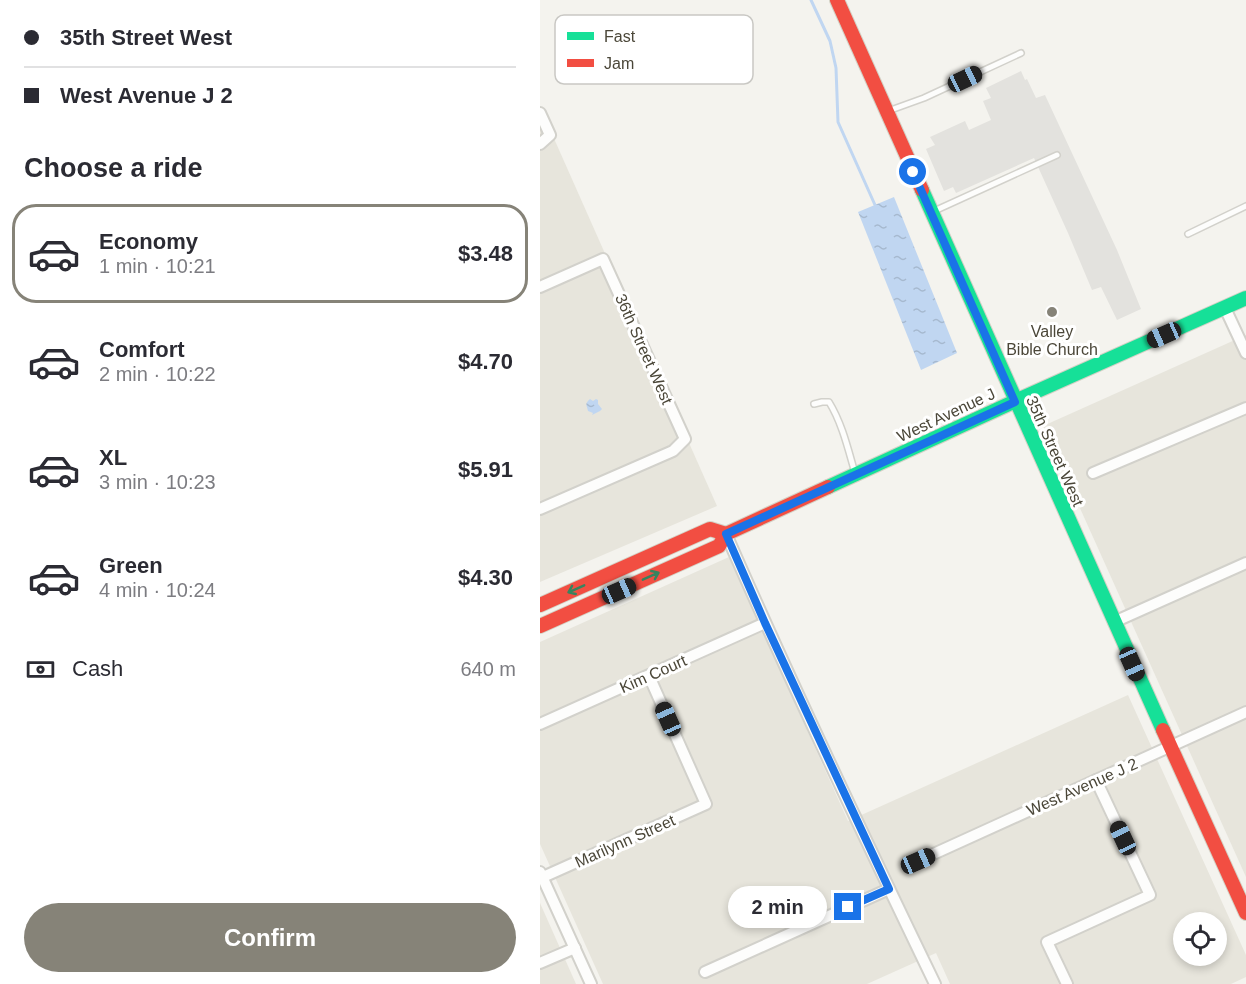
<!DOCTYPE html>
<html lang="en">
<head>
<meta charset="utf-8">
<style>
	body { margin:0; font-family:Helvetica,sans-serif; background:#f2f2f3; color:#2b2b33; height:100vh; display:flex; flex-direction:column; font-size:22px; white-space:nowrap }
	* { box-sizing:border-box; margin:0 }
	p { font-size:20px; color:#7c7c81 }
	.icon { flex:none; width:33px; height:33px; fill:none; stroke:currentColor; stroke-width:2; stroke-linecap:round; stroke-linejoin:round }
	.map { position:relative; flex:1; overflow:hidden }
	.sheet { display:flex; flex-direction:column; background:#fff; width:540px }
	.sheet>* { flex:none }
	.guide { display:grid; align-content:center; height:132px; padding:0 24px; background:#fff }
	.tools { position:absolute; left:633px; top:912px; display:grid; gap:12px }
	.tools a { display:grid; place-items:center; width:54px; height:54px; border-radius:50%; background:#fff; box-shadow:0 3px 9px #0003; font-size:30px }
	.end { position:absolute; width:27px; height:27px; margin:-14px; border:8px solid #1a73e8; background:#fff; box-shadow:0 0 0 3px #fff }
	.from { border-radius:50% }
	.bubble { position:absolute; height:42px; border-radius:21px; background:#fff; box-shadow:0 3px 9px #0003; font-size:20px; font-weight:700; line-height:42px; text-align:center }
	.car { position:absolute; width:18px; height:36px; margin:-18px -9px; border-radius:8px; box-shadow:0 0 4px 2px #0007; background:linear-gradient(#222 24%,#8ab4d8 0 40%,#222 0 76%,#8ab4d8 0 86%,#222 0) }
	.guide b { display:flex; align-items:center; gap:21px; height:57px; font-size:22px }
	.guide b+b { border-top:2px solid #e1e1e2 }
	.guide i { width:15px; height:15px; background:#2b2b33 }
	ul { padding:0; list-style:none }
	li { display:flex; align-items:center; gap:18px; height:99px; margin:0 12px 9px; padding:0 12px; border:3px solid transparent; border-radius:24px }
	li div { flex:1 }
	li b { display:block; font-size:22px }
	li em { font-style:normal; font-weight:700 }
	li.active { border-color:#868378 }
	li>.icon { width:54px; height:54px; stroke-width:1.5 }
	h2 { padding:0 24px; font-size:27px; line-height:72px }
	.pay { display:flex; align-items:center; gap:15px; height:66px; padding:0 24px; font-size:22px }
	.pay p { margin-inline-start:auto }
	.cta { display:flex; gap:12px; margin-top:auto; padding:12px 24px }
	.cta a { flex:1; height:69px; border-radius:36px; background:#868378; color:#fff; font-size:24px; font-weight:700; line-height:69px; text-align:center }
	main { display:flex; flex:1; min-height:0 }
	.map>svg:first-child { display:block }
	.residential { fill:#e7e5dc; fill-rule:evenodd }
	.parking { fill:#e3e2de }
	.water { fill:url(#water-ripples) }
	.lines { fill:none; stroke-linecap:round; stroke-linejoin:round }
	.stream { stroke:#c0d6f1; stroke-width:3 }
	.lane-casing { stroke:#d2d1cb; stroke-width:8 }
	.street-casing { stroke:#d2d1cb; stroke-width:14 }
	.fast-casing { stroke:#d3d1c5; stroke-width:16 }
	.jam-casing { stroke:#d3d1c5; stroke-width:16 }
	.lane { stroke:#fdfdfc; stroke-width:5 }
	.street { stroke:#fdfdfc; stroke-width:10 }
	.fast { stroke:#16e098; stroke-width:14 }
	.jam { stroke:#f24e42; stroke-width:14 }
	.oneway { stroke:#36845f }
	.route { stroke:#1a73e8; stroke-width:8 }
	.poi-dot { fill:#868378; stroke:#fff; stroke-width:2 }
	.labels { text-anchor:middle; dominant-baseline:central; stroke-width:6; stroke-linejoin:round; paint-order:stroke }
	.poi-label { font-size:16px; fill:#4b4739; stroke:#fff }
	.street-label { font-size:16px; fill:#4b4739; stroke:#fff }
	.key { fill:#fff; stroke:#c9c8c4; stroke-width:1.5 }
	.key-label { font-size:16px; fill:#4b4739 }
</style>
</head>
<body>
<main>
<section class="sheet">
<div class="guide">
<b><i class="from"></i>35th Street West</b>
<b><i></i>West Avenue J 2</b>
</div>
<h2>Choose a ride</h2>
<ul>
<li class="active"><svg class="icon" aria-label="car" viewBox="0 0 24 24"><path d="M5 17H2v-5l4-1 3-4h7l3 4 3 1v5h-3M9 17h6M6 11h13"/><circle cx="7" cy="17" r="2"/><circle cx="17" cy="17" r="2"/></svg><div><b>Economy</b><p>1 min · 10:21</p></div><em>$3.48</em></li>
<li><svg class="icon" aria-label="car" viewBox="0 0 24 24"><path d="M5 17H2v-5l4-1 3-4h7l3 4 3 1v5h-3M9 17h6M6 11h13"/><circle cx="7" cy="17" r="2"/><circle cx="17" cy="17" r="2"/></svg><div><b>Comfort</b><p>2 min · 10:22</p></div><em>$4.70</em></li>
<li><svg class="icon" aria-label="car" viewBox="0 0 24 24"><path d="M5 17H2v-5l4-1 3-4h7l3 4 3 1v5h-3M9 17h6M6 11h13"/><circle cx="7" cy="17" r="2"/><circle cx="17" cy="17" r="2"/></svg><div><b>XL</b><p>3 min · 10:23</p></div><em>$5.91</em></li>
<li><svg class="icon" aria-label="car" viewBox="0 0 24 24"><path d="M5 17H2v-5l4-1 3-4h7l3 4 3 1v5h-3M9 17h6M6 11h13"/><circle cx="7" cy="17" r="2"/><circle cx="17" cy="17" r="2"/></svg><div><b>Green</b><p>4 min · 10:24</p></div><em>$4.30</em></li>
</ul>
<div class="pay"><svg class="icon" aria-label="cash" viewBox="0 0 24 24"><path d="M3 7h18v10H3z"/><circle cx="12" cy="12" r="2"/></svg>Cash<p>640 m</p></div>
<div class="cta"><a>Confirm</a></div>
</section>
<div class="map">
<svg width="706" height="984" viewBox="0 0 706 984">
	<defs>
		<pattern id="water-ripples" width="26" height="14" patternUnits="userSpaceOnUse" patternTransform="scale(1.5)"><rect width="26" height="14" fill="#c0d6f1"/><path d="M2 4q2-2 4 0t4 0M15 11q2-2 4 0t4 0" fill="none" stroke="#a6b9cf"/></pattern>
	</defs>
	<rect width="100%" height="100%" fill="#f4f3ee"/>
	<g class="residential">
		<path d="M0,107L177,506L0,582Z"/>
		<path d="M706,335V877L503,426Z"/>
		<path d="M189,557L308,821L588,695L706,955V977L691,984H410L396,953L327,984H63L0,844V642ZM644,922H676V956H644Z"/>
		<path d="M0,903L36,984H0Z"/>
	</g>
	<path class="parking" d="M481,71L485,80L487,79L496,98L505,95L577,250L601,309L577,320L561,287L552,290L528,233L494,158L416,193L413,187L404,191L386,149L395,145L390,137L425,121L429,130L451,120L443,101L451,98L446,88Z"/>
	<g class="water">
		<path d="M354,197L417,353L381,370L318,212Z"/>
		<path d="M50,399L53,401L56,399L58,400V404L62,409L60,411L52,415L53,413L48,411C47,405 44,404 50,399Z"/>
	</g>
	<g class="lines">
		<path class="stream" d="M271,0L290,41L296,68L298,122L335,205"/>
		<defs>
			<g id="lane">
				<path d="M348,111L384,98L481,53"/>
				<path d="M392,212L517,155"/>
				<path d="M648,234L706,206"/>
				<path d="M274,404L282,402H289C302,423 308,449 315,473"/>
			</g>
			<g id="street">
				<path d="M0,113L10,135L0,144"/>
				<path d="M0,287L63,259L145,439L133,451L0,509"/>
				<path d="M685,308L706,353"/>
				<path d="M553,473L706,408"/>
				<path d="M186,534C252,685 323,835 395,984"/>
				<path d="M574,622L706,563"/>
				<path d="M0,724L225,623"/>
				<path d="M378,861L706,712"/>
				<path d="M0,872L51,984"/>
				<path d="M3,877L166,804L109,676"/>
				<path d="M0,963L35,948"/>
				<path d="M165,972L349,889"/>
				<path d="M527,984L507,942L610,895L556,780"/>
			</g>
			<g id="fast">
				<path d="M382,190L623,730"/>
				<path d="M288,487L493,393L706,298"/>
			</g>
			<g id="jam">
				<path d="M297,0L382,190"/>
				<path d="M0,605L170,529L186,534"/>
				<path d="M0,626L179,546L186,534L288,487"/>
				<path d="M623,730L706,913"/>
			</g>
		</defs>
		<use href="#lane" class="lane-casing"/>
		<use href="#street" class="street-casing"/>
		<use href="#fast" class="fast-casing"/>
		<use href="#jam" class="jam-casing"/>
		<use href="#lane" class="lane"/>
		<use href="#street" class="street"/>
		<use href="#fast" class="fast"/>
		<use href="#jam" class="jam"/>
	</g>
	<defs><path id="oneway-shaft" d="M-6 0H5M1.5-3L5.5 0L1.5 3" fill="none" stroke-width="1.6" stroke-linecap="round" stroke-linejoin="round" transform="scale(1.5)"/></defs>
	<g class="oneway">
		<use href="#oneway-shaft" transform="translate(111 576) rotate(-24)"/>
		<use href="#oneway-shaft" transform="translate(36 589) rotate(156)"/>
	</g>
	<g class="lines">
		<path class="route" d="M308,907L349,889L225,623L186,534L475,402L373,172"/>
	</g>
	<circle class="poi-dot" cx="512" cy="312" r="6"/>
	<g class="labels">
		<g class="poi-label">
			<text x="512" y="331">Valley<tspan x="512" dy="18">Bible Church</tspan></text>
		</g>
		<g class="street-label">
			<text transform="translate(104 349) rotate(66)">36th Street West</text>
			<text transform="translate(406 415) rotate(-25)">West Avenue J</text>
			<text transform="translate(515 451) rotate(66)">35th Street West</text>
			<text transform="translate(113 674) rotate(-24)">Kim Court</text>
			<text transform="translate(542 787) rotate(-24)">West Avenue J 2</text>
			<text transform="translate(85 841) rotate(-24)">Marilynn Street</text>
		</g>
	</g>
	<rect x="15" y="15" width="198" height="69" rx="9" class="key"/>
	<rect x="27" y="32" width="27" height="8" fill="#16e098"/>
	<rect x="27" y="59" width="27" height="8" fill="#f24e42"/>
	<g class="key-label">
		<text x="64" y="42">Fast</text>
		<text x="64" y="69">Jam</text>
	</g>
</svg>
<div class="tools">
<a><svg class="icon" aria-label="locate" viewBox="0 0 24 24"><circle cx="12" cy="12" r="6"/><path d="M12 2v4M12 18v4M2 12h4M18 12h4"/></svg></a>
</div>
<i class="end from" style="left:373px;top:172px"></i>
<i class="end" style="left:308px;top:907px"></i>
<div class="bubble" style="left:188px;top:886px;width:99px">2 min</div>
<i class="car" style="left:425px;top:79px;rotate:65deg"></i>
<i class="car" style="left:624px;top:335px;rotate:246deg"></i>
<i class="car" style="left:79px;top:591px;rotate:66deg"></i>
<i class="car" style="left:592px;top:664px;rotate:156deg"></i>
<i class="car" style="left:128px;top:719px;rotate:336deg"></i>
<i class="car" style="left:583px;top:838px;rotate:335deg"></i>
<i class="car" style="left:378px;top:861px;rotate:66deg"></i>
</div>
</main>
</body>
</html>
